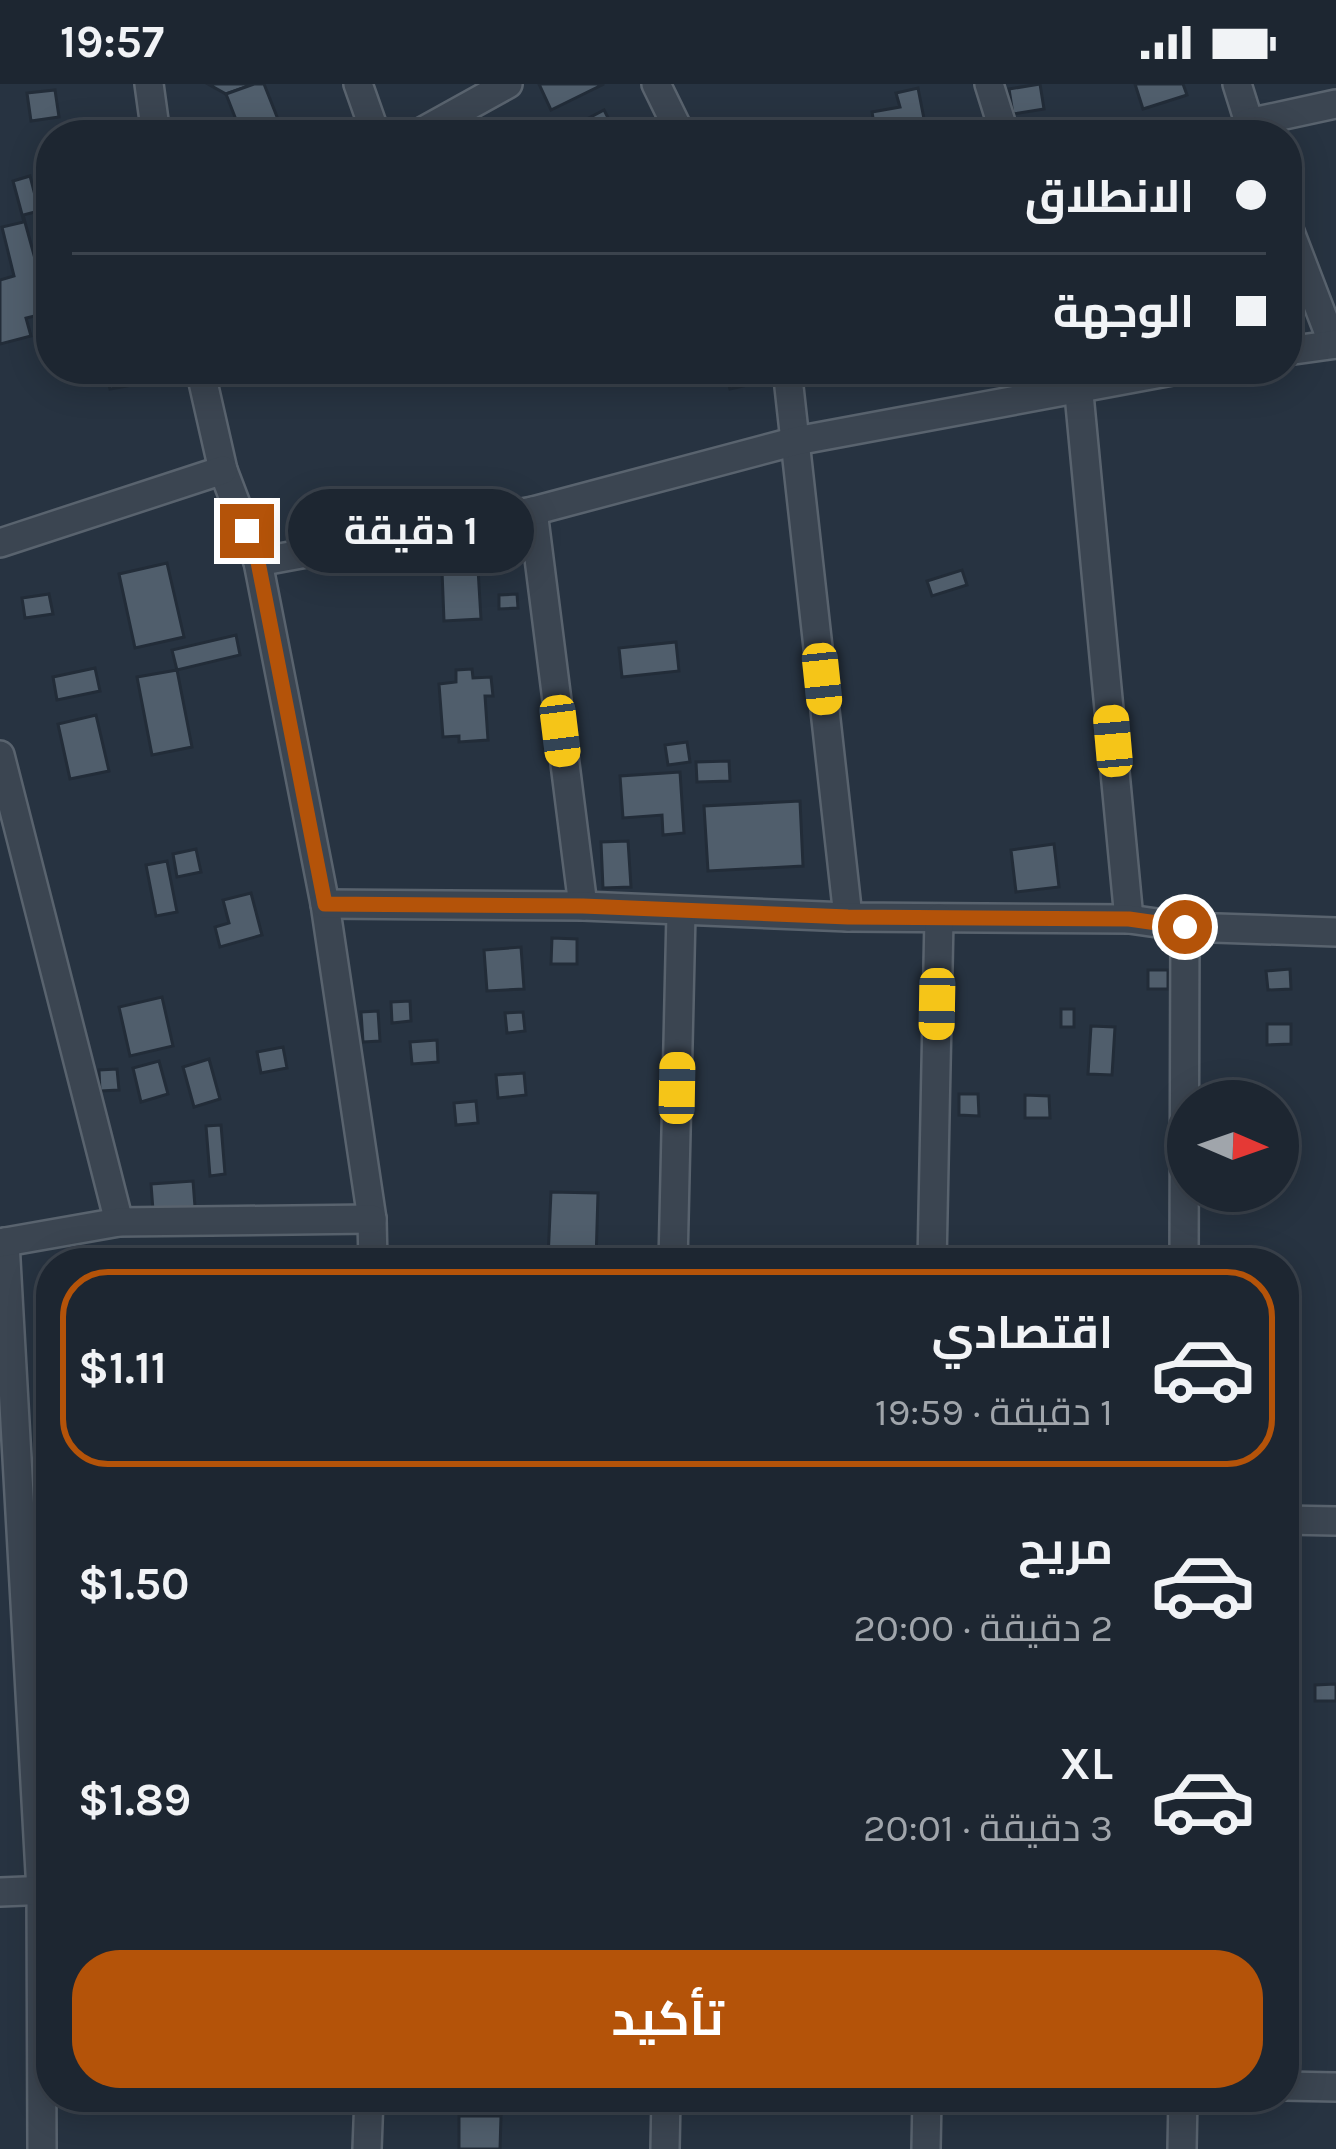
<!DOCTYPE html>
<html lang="ar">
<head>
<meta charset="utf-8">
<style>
	body { margin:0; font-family:Karla,Cairo,sans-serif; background:#252e39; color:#f1f3f6; direction:rtl; height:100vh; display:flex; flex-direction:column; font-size:45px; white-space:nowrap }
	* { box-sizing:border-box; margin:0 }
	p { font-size:39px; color:#a0a5ab }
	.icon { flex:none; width:66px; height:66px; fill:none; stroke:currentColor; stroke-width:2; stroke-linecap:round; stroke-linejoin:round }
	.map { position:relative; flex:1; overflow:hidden; direction:ltr }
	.sheet { position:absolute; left:36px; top:1164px; width:1263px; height:864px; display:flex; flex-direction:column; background:#1d2631; border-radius:48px; box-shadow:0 6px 30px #0003,0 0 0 3px #3b434d; direction:rtl }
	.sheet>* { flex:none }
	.top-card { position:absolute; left:36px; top:36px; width:1266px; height:264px; border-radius:48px; box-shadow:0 6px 30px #0003,0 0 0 3px #3b434d; direction:rtl; display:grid; align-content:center; height:264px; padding:0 36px; background:#1d2631 }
	.needle { width:78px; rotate:92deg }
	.tools { position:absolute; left:1167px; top:996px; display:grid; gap:24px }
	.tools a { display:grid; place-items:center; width:132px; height:132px; border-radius:50%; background:#1d2631; box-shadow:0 6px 30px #0003,0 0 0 3px #3b434d; font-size:60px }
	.end { position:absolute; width:54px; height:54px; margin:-27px; border:15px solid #b45309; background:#fff; box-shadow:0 0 0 6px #fff }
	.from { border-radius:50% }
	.bubble { position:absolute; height:84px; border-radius:42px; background:#1d2631; box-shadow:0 6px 30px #0003,0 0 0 3px #3b434d; font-size:39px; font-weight:700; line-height:84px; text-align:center; direction:rtl }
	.car { position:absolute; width:36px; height:72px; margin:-36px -18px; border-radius:15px; box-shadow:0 0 9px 3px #0007; background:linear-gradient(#f5c518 24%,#345 0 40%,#f5c518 0 76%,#345 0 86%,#f5c518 0) }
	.top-card b { display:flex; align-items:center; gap:42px; height:114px; font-size:45px }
	.top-card b+b { border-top:3px solid #3b434d }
	.top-card i { width:30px; height:30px; background:#f1f3f6 }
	ul { padding:21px 0 0; list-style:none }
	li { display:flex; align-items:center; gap:36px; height:198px; margin:0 24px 18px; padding:0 12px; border:6px solid transparent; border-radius:48px }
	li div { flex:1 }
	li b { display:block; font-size:45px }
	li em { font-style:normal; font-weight:700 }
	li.active { border-color:#b45309 }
	li>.icon { width:108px; height:108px; stroke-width:1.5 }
	.button { display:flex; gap:24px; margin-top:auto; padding:24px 36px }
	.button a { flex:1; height:138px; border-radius:48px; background:#b45309; color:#fff; font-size:48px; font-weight:700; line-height:138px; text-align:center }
	.status { display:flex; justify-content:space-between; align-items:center; height:84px; padding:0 60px; background:#1d2631; direction:ltr }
	.status svg { height:33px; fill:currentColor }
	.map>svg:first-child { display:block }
	.building { fill:#505e6c; stroke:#222c38; stroke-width:3 }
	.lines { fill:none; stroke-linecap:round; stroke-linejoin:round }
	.street-casing { stroke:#59636e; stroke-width:32 }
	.street { stroke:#3b4551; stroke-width:27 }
	.route { stroke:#b45309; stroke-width:15 }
</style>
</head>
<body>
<div class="status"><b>19:57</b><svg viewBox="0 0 49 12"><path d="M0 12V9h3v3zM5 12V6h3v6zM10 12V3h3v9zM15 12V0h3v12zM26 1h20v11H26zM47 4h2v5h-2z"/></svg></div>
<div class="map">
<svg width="1336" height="2065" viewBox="0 0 1336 2065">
	<rect width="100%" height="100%" fill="#273341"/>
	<g class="building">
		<path d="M208,0H254L226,10Z"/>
		<path d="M254,0H264L283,48L242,51L226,10Z"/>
		<path d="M539,0H604L551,26Z"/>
		<path d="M1040,0L1044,25L1013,30L1009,5Z"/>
		<path d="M1135,0H1183L1187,11L1143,25Z"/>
		<path d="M918,4L925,40L940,37L942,51H876L872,28L900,23L896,9Z"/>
		<path d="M55,6L59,33L31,37L27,9Z"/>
		<path d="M604,26L617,51H597L589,34Z"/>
		<path d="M30,92L39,127L23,131L43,204L51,202V228L26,234L31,252L0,260V196L14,192L2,143L24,138L13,97Z"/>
		<path d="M142,285L134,287L137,300L110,305L106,286Z"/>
		<path d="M264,285H290L289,296H264Z"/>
		<path d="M725,285H753L756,299L730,305Z"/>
		<path d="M426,474L427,486L403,488V475Z"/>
		<path d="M167,479L184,553L135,564L119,490Z"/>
		<path d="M478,485L481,535L444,537L442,487Z"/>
		<path d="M962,486L967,501L932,512L927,497Z"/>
		<path d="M49,510L53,530L25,534L22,514Z"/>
		<path d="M517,510L518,524L499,525V511Z"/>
		<path d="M236,551L240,571L177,586L172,566Z"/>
		<path d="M676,558L679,587L622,593L619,564Z"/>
		<path d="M95,584L100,607L57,616L53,593Z"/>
		<path d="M472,585L473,594L491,593L493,612H485L488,656L459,658V652L443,653L439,600L456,598V586Z"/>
		<path d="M177,586L192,663L152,671L137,593Z"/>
		<path d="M96,631L109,687L70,695L58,640Z"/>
		<path d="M687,658L690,678L668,681L665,661Z"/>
		<path d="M729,677L730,697L697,698L696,678Z"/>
		<path d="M680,688L684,749L663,751L662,731L623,734L620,692Z"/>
		<path d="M800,717L803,782L708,787L704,722Z"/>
		<path d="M628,757L631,803L603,804L601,758Z"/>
		<path d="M1054,760L1059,803L1016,808L1011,766Z"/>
		<path d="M196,765L201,788L177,793L173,770Z"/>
		<path d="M167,777L177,828L156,832L146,781Z"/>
		<path d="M251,809L262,851L220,863L215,843L229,839L223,816Z"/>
		<path d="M552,854L577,855V880H551Z"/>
		<path d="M521,863L524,905L487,907L484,866Z"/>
		<path d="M1290,885L1291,905L1268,906L1266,887Z"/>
		<rect x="1148" y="886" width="20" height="19"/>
		<path d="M162,913L173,962L130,972L119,923Z"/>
		<path d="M410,917L411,937L392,939L391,918Z"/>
		<rect x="1061" y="925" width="13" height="18"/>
		<path d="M378,927L380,957L363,958L361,928Z"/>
		<path d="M523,928L525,947L507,949L505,929Z"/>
		<path d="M1267,940H1291V960L1267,961Z"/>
		<path d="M1091,942L1115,943L1112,991L1088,990Z"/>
		<path d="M437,956L438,978L412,980L410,958Z"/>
		<path d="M283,963L287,984L261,989L257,968Z"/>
		<path d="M209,975L220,1015L194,1023L183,983Z"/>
		<path d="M159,977L168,1010L141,1018L133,984Z"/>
		<path d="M117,985L119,1006L100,1007L99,986Z"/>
		<path d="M524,989L526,1011L498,1014L496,991Z"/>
		<path d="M959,1010H978L979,1032L959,1031Z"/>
		<path d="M1025,1011L1049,1012L1050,1034H1025Z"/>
		<path d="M476,1017L478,1039L456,1041L454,1019Z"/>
		<path d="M221,1041L225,1090L210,1092L206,1042Z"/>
		<path d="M193,1097L195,1123L153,1126L151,1100Z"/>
		<path d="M551,1108L598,1109L596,1177L548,1175Z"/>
		<path d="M267,1171V1179H223V1173Z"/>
		<path d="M1284,1510H1295L1297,1562H1284Z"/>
		<path d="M1336,1600V1617H1315V1601Z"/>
		<path d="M459,2032H501L500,2065H459Z"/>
	</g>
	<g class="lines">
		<defs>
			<g id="street">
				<path d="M149,0L156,51"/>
				<path d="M358,0L376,51"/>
				<path d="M656,0L681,51"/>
				<path d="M989,0L1005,51"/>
				<path d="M1237,0L1253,51"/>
				<path d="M1248,39L1336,20"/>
				<path d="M416,51L508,0"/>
				<path d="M1287,140L1333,260"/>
				<path d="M1287,267L1336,260"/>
				<path d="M200,285L223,386L258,478L325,820L372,1135L373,1179"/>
				<path d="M787,285L848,833"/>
				<path d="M1077,289L1129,835"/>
				<path d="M533,427L583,822"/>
				<path d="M0,459L223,386"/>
				<path d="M258,478L533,427L796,357L1183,285"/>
				<path d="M0,671L119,1138"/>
				<path d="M325,820L583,822L848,833L1129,835L1185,843L1336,848"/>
				<path d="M5,1158L41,1807L42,2065"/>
				<path d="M0,1159L119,1138L372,1135"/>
				<path d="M673,1179L681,829"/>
				<path d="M932,1179L939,834"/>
				<path d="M1184,1179L1185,843"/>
				<path d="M1284,1436L1336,1437"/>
				<path d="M0,1808L51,1806"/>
				<path d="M1284,2002L1336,2003"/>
				<path d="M367,2065L369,2013"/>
				<path d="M665,2065L666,2013"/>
				<path d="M926,2065L927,2013"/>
				<path d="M1182,2065L1183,2013"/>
			</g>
		</defs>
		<use href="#street" class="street-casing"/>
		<use href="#street" class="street"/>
	</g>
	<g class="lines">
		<path class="route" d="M247,447L258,478L325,820L583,822L848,833L1129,835L1185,843"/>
	</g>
</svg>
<div class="tools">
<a><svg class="needle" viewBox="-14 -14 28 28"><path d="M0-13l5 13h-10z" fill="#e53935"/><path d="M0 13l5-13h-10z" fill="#a0a5ab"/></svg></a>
</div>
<i class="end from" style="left:1185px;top:843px"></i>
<i class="end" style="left:247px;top:447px"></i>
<div class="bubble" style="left:288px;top:405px;width:246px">1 دقيقة</div>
<i class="car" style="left:822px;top:595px;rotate:174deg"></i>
<i class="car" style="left:560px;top:647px;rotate:173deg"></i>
<i class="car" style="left:1113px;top:657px;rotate:355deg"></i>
<i class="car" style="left:937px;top:920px;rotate:181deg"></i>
<i class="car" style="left:677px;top:1004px;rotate:1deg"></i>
<div class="top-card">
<b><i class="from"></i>الانطلاق</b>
<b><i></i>الوجهة</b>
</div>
<section class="sheet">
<ul>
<li class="active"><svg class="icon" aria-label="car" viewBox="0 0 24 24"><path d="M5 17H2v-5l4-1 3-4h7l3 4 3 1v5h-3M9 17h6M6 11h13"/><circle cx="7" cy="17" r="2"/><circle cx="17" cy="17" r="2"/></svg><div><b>اقتصادي</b><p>1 دقيقة · 19:59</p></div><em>$1.11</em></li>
<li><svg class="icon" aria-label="car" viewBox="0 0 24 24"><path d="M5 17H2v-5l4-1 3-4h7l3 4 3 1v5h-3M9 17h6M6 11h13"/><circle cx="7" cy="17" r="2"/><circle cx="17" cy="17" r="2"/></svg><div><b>مريح</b><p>2 دقيقة · 20:00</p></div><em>$1.50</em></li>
<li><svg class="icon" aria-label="car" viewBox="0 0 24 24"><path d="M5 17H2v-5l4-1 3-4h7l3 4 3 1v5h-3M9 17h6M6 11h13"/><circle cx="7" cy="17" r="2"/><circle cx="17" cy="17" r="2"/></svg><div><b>XL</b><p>3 دقيقة · 20:01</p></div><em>$1.89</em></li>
</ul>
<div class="button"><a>تأكيد</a></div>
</section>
</div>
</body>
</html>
